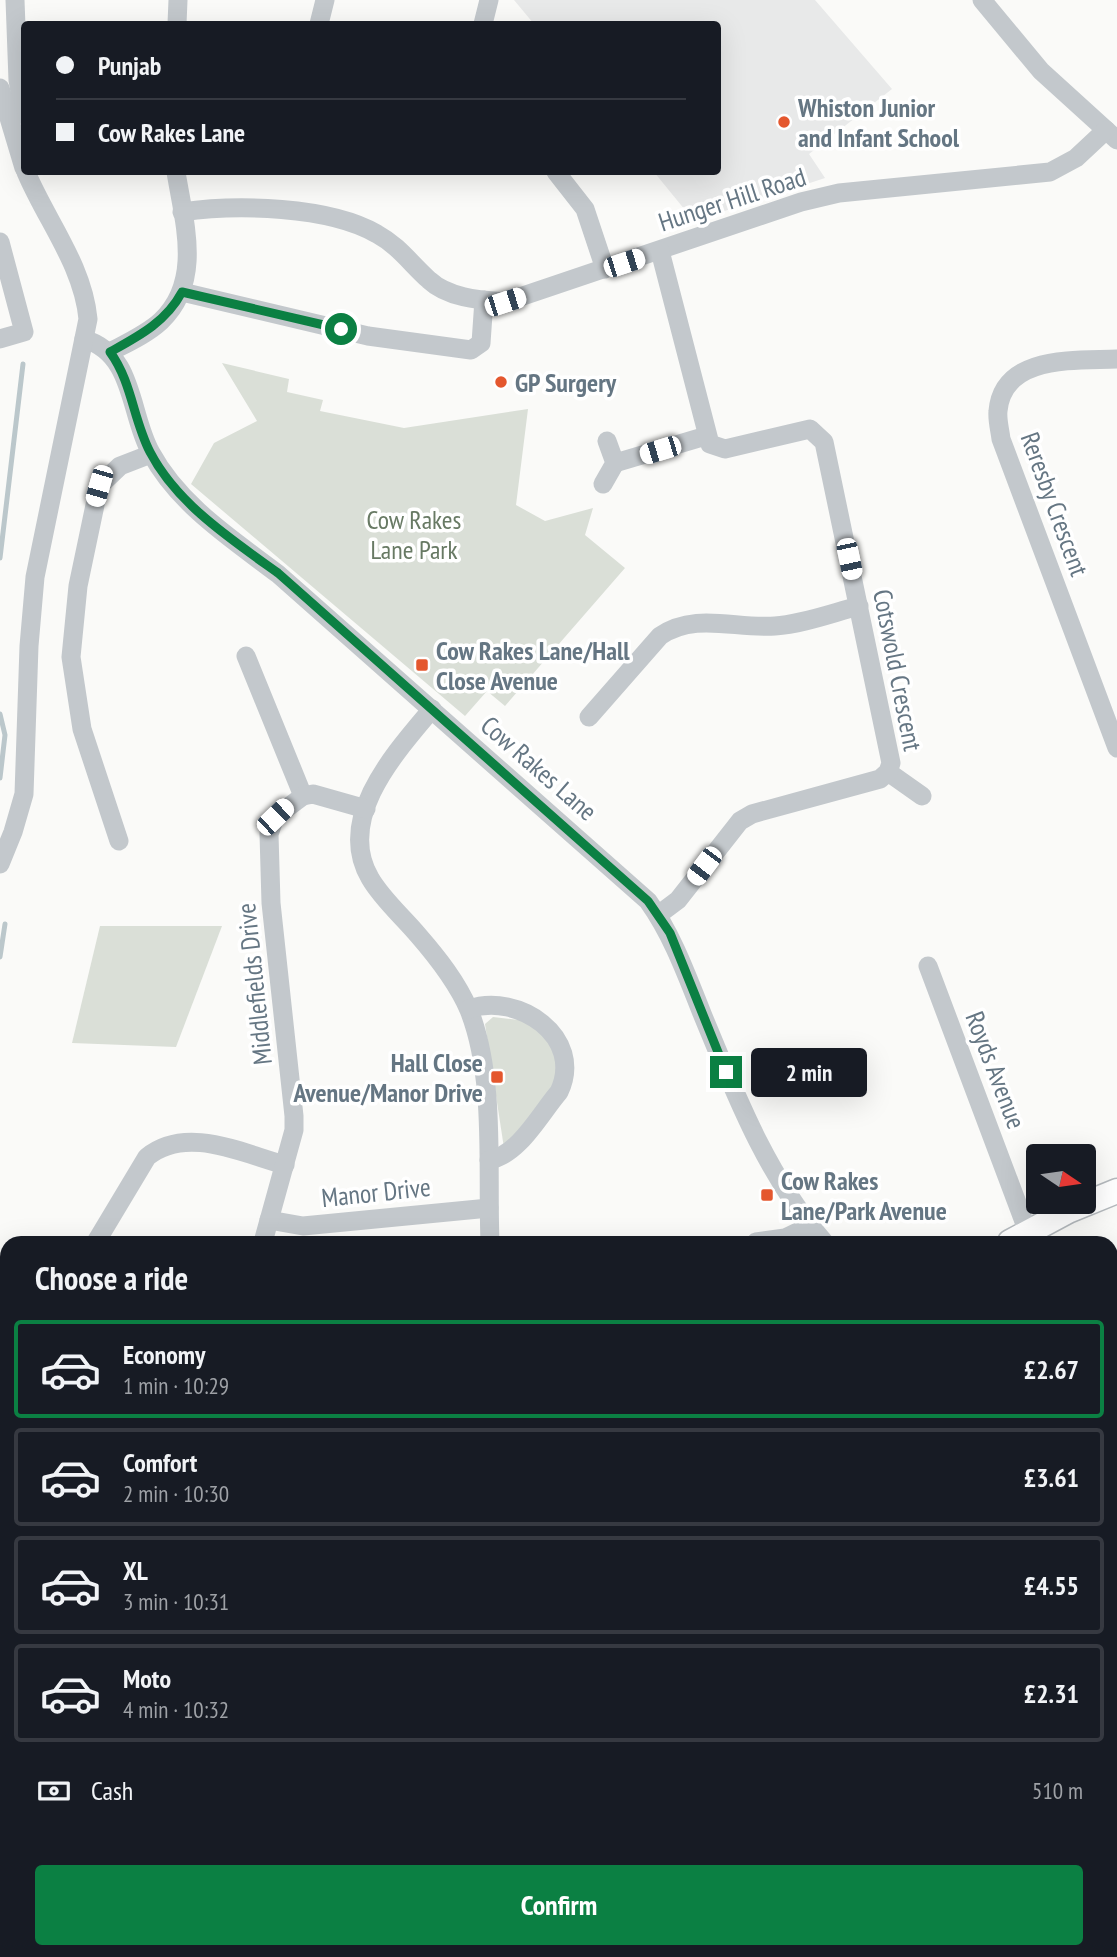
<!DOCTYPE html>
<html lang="en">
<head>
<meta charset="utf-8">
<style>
	body { margin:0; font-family:"PT Sans Narrow",sans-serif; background:#242831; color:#f1f3f6; height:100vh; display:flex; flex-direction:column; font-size:26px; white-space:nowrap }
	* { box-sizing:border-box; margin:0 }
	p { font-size:23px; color:#9ea1a6 }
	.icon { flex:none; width:38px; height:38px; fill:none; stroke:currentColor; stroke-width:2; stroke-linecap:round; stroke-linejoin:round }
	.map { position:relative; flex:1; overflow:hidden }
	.panel { position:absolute; left:0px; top:1236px; width:1118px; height:723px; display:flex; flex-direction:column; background:#171b24; border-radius:21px 21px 0 0; box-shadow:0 7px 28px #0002 }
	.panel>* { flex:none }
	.top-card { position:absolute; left:21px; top:21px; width:700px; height:154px; border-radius:7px; box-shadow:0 7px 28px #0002; display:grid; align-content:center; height:154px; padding:0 35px; background:#171b24 }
	.needle { width:46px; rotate:103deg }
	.tools { position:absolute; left:1026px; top:1144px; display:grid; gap:14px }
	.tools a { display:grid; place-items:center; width:70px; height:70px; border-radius:7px; background:#171b24; box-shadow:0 7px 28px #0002; font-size:35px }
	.end { position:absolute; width:32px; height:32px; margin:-16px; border:9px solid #0b8043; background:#fff; box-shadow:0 0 0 4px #fff }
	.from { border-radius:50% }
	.bubble { position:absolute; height:49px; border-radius:7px; background:#171b24; box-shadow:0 7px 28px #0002; font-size:23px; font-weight:700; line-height:49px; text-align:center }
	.car { position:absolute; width:21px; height:42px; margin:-21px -10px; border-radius:9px; box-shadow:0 0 5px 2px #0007; background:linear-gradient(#fff 24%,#345 0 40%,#fff 0 76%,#345 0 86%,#fff 0) }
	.top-card b { display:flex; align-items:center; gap:24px; height:66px; font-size:26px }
	.top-card b+b { border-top:2px solid #363941 }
	.top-card i { width:18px; height:18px; background:#f1f3f6 }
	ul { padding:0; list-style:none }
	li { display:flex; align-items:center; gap:21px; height:98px; margin:0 14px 10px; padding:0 21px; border:4px solid #363941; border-radius:7px }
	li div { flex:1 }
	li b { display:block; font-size:26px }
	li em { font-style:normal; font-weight:700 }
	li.selected { border-color:#0b8043 }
	li>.icon { width:63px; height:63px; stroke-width:1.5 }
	h2 { padding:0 35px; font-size:32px; line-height:84px }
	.pay { display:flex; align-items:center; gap:18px; height:77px; padding:0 35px; font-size:26px }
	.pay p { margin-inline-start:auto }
	.button { display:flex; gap:14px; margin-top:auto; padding:14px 35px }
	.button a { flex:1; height:80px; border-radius:7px; background:#0b8043; color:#fff; font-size:28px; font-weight:700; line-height:80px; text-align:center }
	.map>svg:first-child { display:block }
	.built { fill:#e8e9e9 }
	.green { fill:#dadfd7 }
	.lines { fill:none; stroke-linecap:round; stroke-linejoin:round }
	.stream { stroke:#bbc7cb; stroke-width:5 }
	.major-casing { stroke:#b5babe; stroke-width:27 }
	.minor { stroke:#c3c8cc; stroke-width:19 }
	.major { stroke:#fff; stroke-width:24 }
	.route { stroke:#0b8043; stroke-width:9 }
	.poi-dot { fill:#e4572e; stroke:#fff; stroke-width:2.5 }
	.labels { text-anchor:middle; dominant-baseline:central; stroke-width:7; stroke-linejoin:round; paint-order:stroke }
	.poi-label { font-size:26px; font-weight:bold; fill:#657683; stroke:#fff; text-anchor:start }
	.street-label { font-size:26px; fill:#657683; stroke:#fff }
	.park-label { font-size:26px; fill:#687a64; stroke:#fff }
</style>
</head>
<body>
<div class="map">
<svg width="1117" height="1957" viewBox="0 0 1117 1957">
	<rect width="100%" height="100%" fill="#fafaf8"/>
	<path class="built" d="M514,0H815L892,89L809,154L825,178L694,221L654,172H718V24H534Z"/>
	<g class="green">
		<path d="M222,363L289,379L287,392L323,400L320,411L404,428L528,409L516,505L545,521L593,508L585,535L625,568L505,706L487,691L465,716L191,484L214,443L257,421Z"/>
		<path d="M100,926H222L176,1047L72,1043Z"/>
		<path d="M493,1017L520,1020L546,1032L559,1070L554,1086L504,1148L485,1024Z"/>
		<path d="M471,1951H1024L1029,1957H468Z"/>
	</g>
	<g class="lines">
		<g class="stream">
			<path d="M0,558L23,364"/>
			<path d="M0,714L5,735L0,778"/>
			<path d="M0,957L5,924"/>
		</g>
		<defs>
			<g id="major">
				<path d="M1010,1242L1068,1211L1117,1191"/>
				<path d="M460,1957L462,1951"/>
			</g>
		</defs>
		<use href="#major" class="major-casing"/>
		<g class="minor">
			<path d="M15,0L18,80L24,115"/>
			<path d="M982,0L1041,71L1117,140"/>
			<path d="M177,24L178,0"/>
			<path d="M319,24L325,0"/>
			<path d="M483,24L489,0"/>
			<path d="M0,88L24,168"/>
			<path d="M556,172L585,209L605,269"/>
			<path d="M182,212C236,204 329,206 377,234C399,246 411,264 429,280C448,298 480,300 505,302L801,202L839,193L1050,172L1076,158L1106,130"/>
			<path d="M0,242L24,332L0,339"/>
			<path d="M182,292L368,336L471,350L481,343L484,300"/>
			<path d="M84,339C135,354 129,414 151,453C179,505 232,539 278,574L648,901C673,936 687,976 703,1016C736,1096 767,1176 824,1242"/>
			<path d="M110,352C127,343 147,334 161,321C203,281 184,222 176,172"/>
			<path d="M1117,359C1076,361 1003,354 998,411C997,420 1000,430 1001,439L1117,748"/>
			<path d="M615,463L706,436"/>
			<path d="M603,484L615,463L607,441"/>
			<path d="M246,656L303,796"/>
			<path d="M432,709C396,752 335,818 370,878C382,899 403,917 418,935C438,958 457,982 469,1010C496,1078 487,1170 490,1242"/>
			<path d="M589,717L660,636C695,612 735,629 775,626C803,624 832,613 859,606"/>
			<path d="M888,772L922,796"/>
			<path d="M119,841L82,729L71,657L78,586L99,486L120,466L151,454"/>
			<path d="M0,864L13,832L24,794L29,646L35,577L88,319C83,265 46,220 26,172"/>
			<path d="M658,915L678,900L740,821L752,814L880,779L888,772L891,763L824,442L810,429L725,449L710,444L660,251"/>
			<path d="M928,966L1028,1232"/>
			<path d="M469,1009C518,992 585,1037 559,1092C540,1114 519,1155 489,1160"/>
			<path d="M269,1220L303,1226L489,1208"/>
			<path d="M96,1242L147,1157C186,1125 241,1153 285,1165"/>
			<path d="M263,1242L294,1130V1116L271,903L269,834L275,817L303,796L313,794L366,809"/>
			<path d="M756,1242L785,1238L810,1226"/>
			<path d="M0,1601L7,1602"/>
			<path d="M79,1951V1957"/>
		</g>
		<use href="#major" class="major"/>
	</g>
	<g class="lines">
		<path class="route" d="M341,329L182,292C166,322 139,336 110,352C132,382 133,419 150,452C177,504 232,540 278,573L648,901L670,933L726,1072"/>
	</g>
	<g class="poi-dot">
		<circle cx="784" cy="122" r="7"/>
		<circle cx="501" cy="382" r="7"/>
		<rect x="415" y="658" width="14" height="14" rx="3.5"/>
		<rect x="490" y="1070" width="14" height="14" rx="3.5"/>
		<rect x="760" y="1188" width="14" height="14" rx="3.5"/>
	</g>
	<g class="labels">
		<g class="poi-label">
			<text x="798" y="107">Whiston Junior<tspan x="798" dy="30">and Infant School</tspan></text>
			<text x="515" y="382">GP Surgery</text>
			<text x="436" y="650">Cow Rakes Lane/Hall<tspan x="436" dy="30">Close Avenue</tspan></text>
			<text x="483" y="1062" text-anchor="end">Hall Close<tspan x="483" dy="30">Avenue/Manor Drive</tspan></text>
			<text x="781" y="1180">Cow Rakes<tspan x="781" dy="30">Lane/Park Avenue</tspan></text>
		</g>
		<g class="street-label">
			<text transform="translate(732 199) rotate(-18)">Hunger Hill Road</text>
			<text transform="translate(1055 504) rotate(70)">Reresby Crescent</text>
			<text transform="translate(898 670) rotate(79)">Cotswold Crescent</text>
			<text transform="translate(539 768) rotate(41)">Cow Rakes Lane</text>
			<text transform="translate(254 984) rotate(-96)">Middlefields Drive</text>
			<text transform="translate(996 1070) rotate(69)">Royds Avenue</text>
			<text transform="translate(376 1192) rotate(-6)">Manor Drive</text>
		</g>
		<g class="park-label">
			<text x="414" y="519">Cow Rakes<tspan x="414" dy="30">Lane Park</tspan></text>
		</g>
	</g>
</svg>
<div class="tools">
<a><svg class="needle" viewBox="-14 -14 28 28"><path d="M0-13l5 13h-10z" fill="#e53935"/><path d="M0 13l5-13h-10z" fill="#9ea1a6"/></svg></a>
</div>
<i class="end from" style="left:341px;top:329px"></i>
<i class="end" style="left:726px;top:1072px"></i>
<div class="bubble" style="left:751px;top:1048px;width:116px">2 min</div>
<i class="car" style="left:624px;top:263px;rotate:72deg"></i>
<i class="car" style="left:505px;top:302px;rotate:72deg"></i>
<i class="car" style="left:660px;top:450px;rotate:253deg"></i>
<i class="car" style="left:99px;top:486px;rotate:196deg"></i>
<i class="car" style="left:849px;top:559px;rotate:168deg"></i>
<i class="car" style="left:275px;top:817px;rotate:46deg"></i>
<i class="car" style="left:704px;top:866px;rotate:217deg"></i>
<div class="top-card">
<b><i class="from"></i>Punjab</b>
<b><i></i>Cow Rakes Lane</b>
</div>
<section class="panel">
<h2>Choose a ride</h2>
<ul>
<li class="selected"><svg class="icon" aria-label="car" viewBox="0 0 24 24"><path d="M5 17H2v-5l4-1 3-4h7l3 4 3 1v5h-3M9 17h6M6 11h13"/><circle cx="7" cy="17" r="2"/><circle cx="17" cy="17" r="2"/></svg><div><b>Economy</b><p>1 min · 10:29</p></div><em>£2.67</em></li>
<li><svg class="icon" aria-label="car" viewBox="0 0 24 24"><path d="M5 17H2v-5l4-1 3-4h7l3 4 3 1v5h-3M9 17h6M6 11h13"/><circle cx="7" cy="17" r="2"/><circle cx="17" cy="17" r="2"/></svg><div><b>Comfort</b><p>2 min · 10:30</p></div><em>£3.61</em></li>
<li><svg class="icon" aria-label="car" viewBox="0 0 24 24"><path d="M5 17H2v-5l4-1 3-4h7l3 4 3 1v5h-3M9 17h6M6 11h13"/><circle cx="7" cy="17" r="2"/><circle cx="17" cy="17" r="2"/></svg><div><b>XL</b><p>3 min · 10:31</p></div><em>£4.55</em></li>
<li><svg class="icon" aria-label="car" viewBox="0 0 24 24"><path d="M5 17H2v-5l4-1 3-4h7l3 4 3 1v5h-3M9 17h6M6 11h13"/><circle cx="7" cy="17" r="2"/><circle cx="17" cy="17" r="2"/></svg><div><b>Moto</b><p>4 min · 10:32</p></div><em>£2.31</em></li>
</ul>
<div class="pay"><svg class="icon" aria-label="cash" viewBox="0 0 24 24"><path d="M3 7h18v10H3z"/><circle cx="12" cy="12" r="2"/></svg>Cash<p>510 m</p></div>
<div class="button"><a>Confirm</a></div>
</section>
</div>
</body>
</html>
